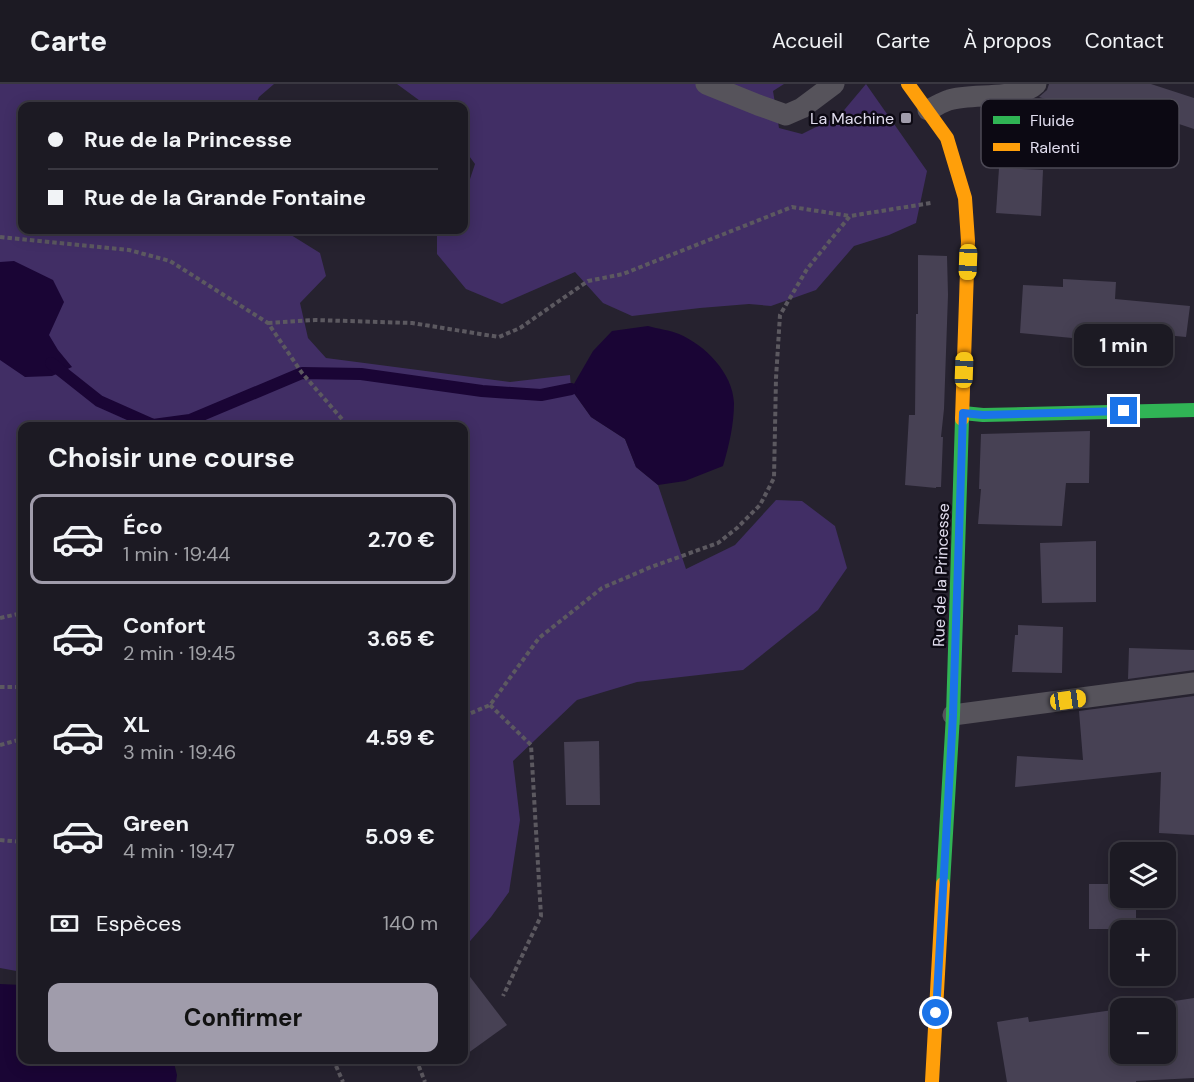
<!DOCTYPE html>
<html lang="fr">
<head>
<meta charset="utf-8">
<style>
	body { margin:0; font-family:"DM Sans",sans-serif; background:#25232b; color:#f1f3f6; height:100vh; display:flex; flex-direction:column; font-size:22px; white-space:nowrap }
	* { box-sizing:border-box; margin:0 }
	p { font-size:20px; color:#a0a1a6 }
	.icon { flex:none; width:33px; height:33px; fill:none; stroke:currentColor; stroke-width:2; stroke-linecap:round; stroke-linejoin:round }
	.map { position:relative; flex:1; overflow:hidden }
	.panel { position:absolute; left:18px; top:338px; width:450px; height:642px; display:flex; flex-direction:column; background:#1c1a23; border-radius:12px; box-shadow:0 3px 15px #0003,0 0 0 2px #3a3841 }
	.panel>* { flex:none }
	.top-card { position:absolute; left:18px; top:18px; width:450px; height:132px; border-radius:12px; box-shadow:0 3px 15px #0003,0 0 0 2px #3a3841; display:grid; align-content:center; height:132px; padding:0 30px; background:#1c1a23 }
	.fabs { position:absolute; left:1110px; top:758px; display:grid; gap:12px }
	.fabs a { display:grid; place-items:center; width:66px; height:66px; border-radius:12px; background:#1c1a23; box-shadow:0 3px 15px #0003,0 0 0 2px #3a3841; font-size:30px }
	.end { position:absolute; width:27px; height:27px; margin:-14px; border:8px solid #1a73e8; background:#fff; box-shadow:0 0 0 3px #fff }
	.from { border-radius:50% }
	.bubble { position:absolute; height:42px; border-radius:12px; background:#1c1a23; box-shadow:0 3px 15px #0003,0 0 0 2px #3a3841; font-size:20px; font-weight:700; line-height:42px; text-align:center }
	.car { position:absolute; width:18px; height:36px; margin:-18px -9px; border-radius:8px; box-shadow:0 0 4px 2px #0007; background:linear-gradient(#f5c518 24%,#345 0 40%,#f5c518 0 76%,#345 0 86%,#f5c518 0) }
	.top-card b { display:flex; align-items:center; gap:21px; height:57px; font-size:22px }
	.top-card b+b { border-top:2px solid #3a3841 }
	.top-card i { width:15px; height:15px; background:#f1f3f6 }
	ul { padding:0; list-style:none }
	li { display:flex; align-items:center; gap:18px; height:90px; margin:0 12px 9px; padding:0 18px; border:3px solid transparent; border-radius:12px }
	li div { flex:1 }
	li b { display:block; font-size:22px }
	li em { font-style:normal; font-weight:700 }
	li.on { border-color:#a09cab }
	li>.icon { width:54px; height:54px; stroke-width:1.5 }
	h2 { padding:0 30px; font-size:27px; line-height:72px }
	.pay { display:flex; align-items:center; gap:15px; height:66px; padding:0 30px; font-size:22px }
	.pay p { margin-inline-start:auto }
	.button { display:flex; gap:12px; margin-top:auto; padding:12px 30px }
	.button a { flex:1; height:69px; border-radius:12px; background:#a09cab; color:#111; font-size:24px; font-weight:700; line-height:69px; text-align:center }
	header { display:flex; align-items:center; gap:36px; box-sizing:border-box; height:84px; padding:0 30px; background:#1c1a23; border-bottom:2px solid #3a3841 }
	header strong { font-size:28px }
	nav { display:flex; gap:33px; margin-inline-start:auto; font-size:21px }
	.map>svg:first-child { display:block }
	.green { fill:#412e65 }
	.water { fill:#1a0535 }
	.lines { fill:none; stroke-linecap:round; stroke-linejoin:round }
	.stream { stroke:#1a0535; stroke-width:12 }
	.building { fill:#474154 }
	.path { stroke:#5c5960; stroke-width:4; stroke-dasharray:4.5 3; stroke-linecap:butt }
	.lane { stroke:#56535b; stroke-width:21 }
	.fast { stroke:#30b455; stroke-width:14 }
	.slow { stroke:#ff9f0a; stroke-width:14 }
	.route { stroke:#1a73e8; stroke-width:8 }
	.poi-dot { fill:#a09cab; stroke:#0c0913; stroke-width:2 }
	.labels { text-anchor:middle; dominant-baseline:central; stroke-width:5; stroke-linejoin:round; paint-order:stroke }
	.poi-label { font-size:16px; fill:#e1ddee; stroke:#0c0913; text-anchor:end }
	.street-label { font-size:16px; fill:#e1ddee; stroke:#0c0913 }
	.key { fill:#0c0913; stroke:#4c4955; stroke-width:1.5 }
	.key-label { font-size:16px; fill:#e1ddee }
</style>
</head>
<body>
<header>
<strong>Carte</strong>
<nav><a>Accueil</a><a>Carte</a><a>À propos</a><a>Contact</a></nav>
</header>
<div class="map">
<svg width="1194" height="998" viewBox="0 0 1194 998">
	<rect width="100%" height="100%" fill="#26222f"/>
	<g class="green">
		<path d="M0,0H274L259,13L255,22H22V146H283L320,169L326,192L300,219L308,254L326,274L510,298L570,291L571,305L591,333L625,355L636,383L658,401L686,485L735,461L776,416L802,417L835,442L847,484L818,526L743,586L637,598L577,616L513,677L520,736L509,808L491,833L464,864V342H22V888L0,884Z"/>
		<path d="M397,0H784L773,7L779,44L802,50L840,31L866,0L927,87L916,139L889,151L854,162L816,206L771,222L749,220L700,224L632,232L603,219L575,188L502,220L466,205L437,170V146H464V104L469,98L475,80L464,65V22H427Z"/>
	</g>
	<g class="water">
		<path d="M14,177L53,196L64,218L49,251L58,266L72,283L52,292L25,293L0,276V178Z"/>
		<path d="M648,242C658,245 670,246 679,250C705,261 733,289 734,319C734,340 729,362 723,382L685,397L658,401L636,383L625,355L591,333L571,305L593,267L612,247Z"/>
		<path d="M0,900L22,901V975H173L177,991L176,998H0Z"/>
	</g>
	<g class="lines">
		<path class="stream" d="M51,279L99,317L153,341L190,336L302,289L361,290L482,307L541,311L571,305"/>
	</g>
	<g class="building">
		<path d="M1049,0H1151L1194,14V45L1173,38L1138,36L1135,67L1107,64L1110,35L1039,13L1047,6Z"/>
		<path d="M999,84L1043,86L1041,132L996,129Z"/>
		<path d="M918,171L947,172L948,211L944,325L941,353H943L941,403H936V404L905,401L909,331H915L916,230H918Z"/>
		<path d="M1063,195L1116,198L1115,215L1190,222L1186,253L1113,246V249L1093,248V256L1020,249L1023,201L1063,203Z"/>
		<path d="M1090,347L1089,399H1066L1062,442L978,440L981,405H979L981,350Z"/>
		<path d="M1096,457V518L1042,519L1040,459Z"/>
		<path d="M1018,541L1063,543L1062,589L1012,588L1015,551H1018Z"/>
		<path d="M1129,564L1194,566V586L1128,595Z"/>
		<path d="M1194,612V751L1159,749L1161,688L1015,703L1017,672L1083,676L1079,627Z"/>
		<path d="M599,657L600,721H566L564,658Z"/>
		<path d="M1089,800H1120V813H1136V845H1089Z"/>
		<path d="M464,885L507,941L464,972Z"/>
		<path d="M1194,914V994L1136,997V998H1007L997,938L1028,933L1029,938L1120,925V969H1166V924H1128Z"/>
	</g>
	<g class="lines">
		<g class="path">
			<path d="M0,153L129,166L170,177L268,239L302,289L348,342"/>
			<path d="M268,239L315,236L412,239L499,253L520,244L588,197L623,190L792,123L850,132"/>
			<path d="M0,534L22,529"/>
			<path d="M464,599L466,631"/>
			<path d="M0,603H22"/>
			<path d="M490,621L531,661L541,832L503,912"/>
			<path d="M464,632L490,621L539,554L602,504L651,483L718,459L737,444L760,421L774,394L776,294L780,231L807,185L850,132L931,119"/>
			<path d="M0,661L22,655"/>
			<path d="M0,756L22,758"/>
			<path d="M333,975L343,998"/>
			<path d="M416,975L425,998"/>
		</g>
		<g class="lane">
			<path d="M706,0L758,21L786,31L802,24L834,0"/>
			<path d="M928,26C935,23 942,18 949,16C971,9 1020,16 1036,0"/>
			<path d="M953,631L1194,599"/>
		</g>
		<g class="fast">
			<path d="M963,329L983,331L1194,326"/>
			<path d="M943,800L953,631L962,335"/>
		</g>
		<g class="slow">
			<path d="M908,0L947,54L965,114L968,157L962,335"/>
			<path d="M932,998L943,800"/>
		</g>
	</g>
	<g class="lines">
		<path class="route" d="M936,929L953,631L963,329L983,331L1124,327"/>
	</g>
	<rect class="poi-dot" x="900" y="28" width="12" height="12" rx="3"/>
	<g class="labels">
		<g class="poi-label">
			<text x="894" y="34">La Machine</text>
		</g>
		<g class="street-label">
			<text transform="translate(941 491) rotate(-88)">Rue de la Princesse</text>
		</g>
	</g>
	<rect x="981" y="15" width="198" height="69" rx="9" class="key"/>
	<rect x="993" y="32" width="27" height="8" fill="#30b455"/>
	<rect x="993" y="59" width="27" height="8" fill="#ff9f0a"/>
	<g class="key-label">
		<text x="1030" y="42">Fluide</text>
		<text x="1030" y="69">Ralenti</text>
	</g>
</svg>
<div class="fabs">
<a><svg class="icon" aria-label="layers" viewBox="0 0 24 24"><path d="M12 4l9 5-9 5-9-5zM3 14l9 5 9-5"/></svg></a>
<a>+</a>
<a>−</a>
</div>
<i class="end from" style="left:936px;top:929px"></i>
<i class="end" style="left:1124px;top:327px"></i>
<div class="bubble" style="left:1074px;top:240px;width:99px">1 min</div>
<i class="car" style="left:968px;top:178px;rotate:182deg"></i>
<i class="car" style="left:964px;top:286px;rotate:2deg"></i>
<i class="car" style="left:1068px;top:616px;rotate:82deg"></i>
<div class="top-card">
<b><i class="from"></i>Rue de la Princesse</b>
<b><i></i>Rue de la Grande Fontaine</b>
</div>
<section class="panel">
<h2>Choisir une course</h2>
<ul>
<li class="on"><svg class="icon" aria-label="car" viewBox="0 0 24 24"><path d="M5 17H2v-5l4-1 3-4h7l3 4 3 1v5h-3M9 17h6M6 11h13"/><circle cx="7" cy="17" r="2"/><circle cx="17" cy="17" r="2"/></svg><div><b>Éco</b><p>1 min · 19:44</p></div><em>2.70 €</em></li>
<li><svg class="icon" aria-label="car" viewBox="0 0 24 24"><path d="M5 17H2v-5l4-1 3-4h7l3 4 3 1v5h-3M9 17h6M6 11h13"/><circle cx="7" cy="17" r="2"/><circle cx="17" cy="17" r="2"/></svg><div><b>Confort</b><p>2 min · 19:45</p></div><em>3.65 €</em></li>
<li><svg class="icon" aria-label="car" viewBox="0 0 24 24"><path d="M5 17H2v-5l4-1 3-4h7l3 4 3 1v5h-3M9 17h6M6 11h13"/><circle cx="7" cy="17" r="2"/><circle cx="17" cy="17" r="2"/></svg><div><b>XL</b><p>3 min · 19:46</p></div><em>4.59 €</em></li>
<li><svg class="icon" aria-label="car" viewBox="0 0 24 24"><path d="M5 17H2v-5l4-1 3-4h7l3 4 3 1v5h-3M9 17h6M6 11h13"/><circle cx="7" cy="17" r="2"/><circle cx="17" cy="17" r="2"/></svg><div><b>Green</b><p>4 min · 19:47</p></div><em>5.09 €</em></li>
</ul>
<div class="pay"><svg class="icon" aria-label="cash" viewBox="0 0 24 24"><path d="M3 7h18v10H3z"/><circle cx="12" cy="12" r="2"/></svg>Espèces<p>140 m</p></div>
<div class="button"><a>Confirmer</a></div>
</section>
</div>
</body>
</html>
